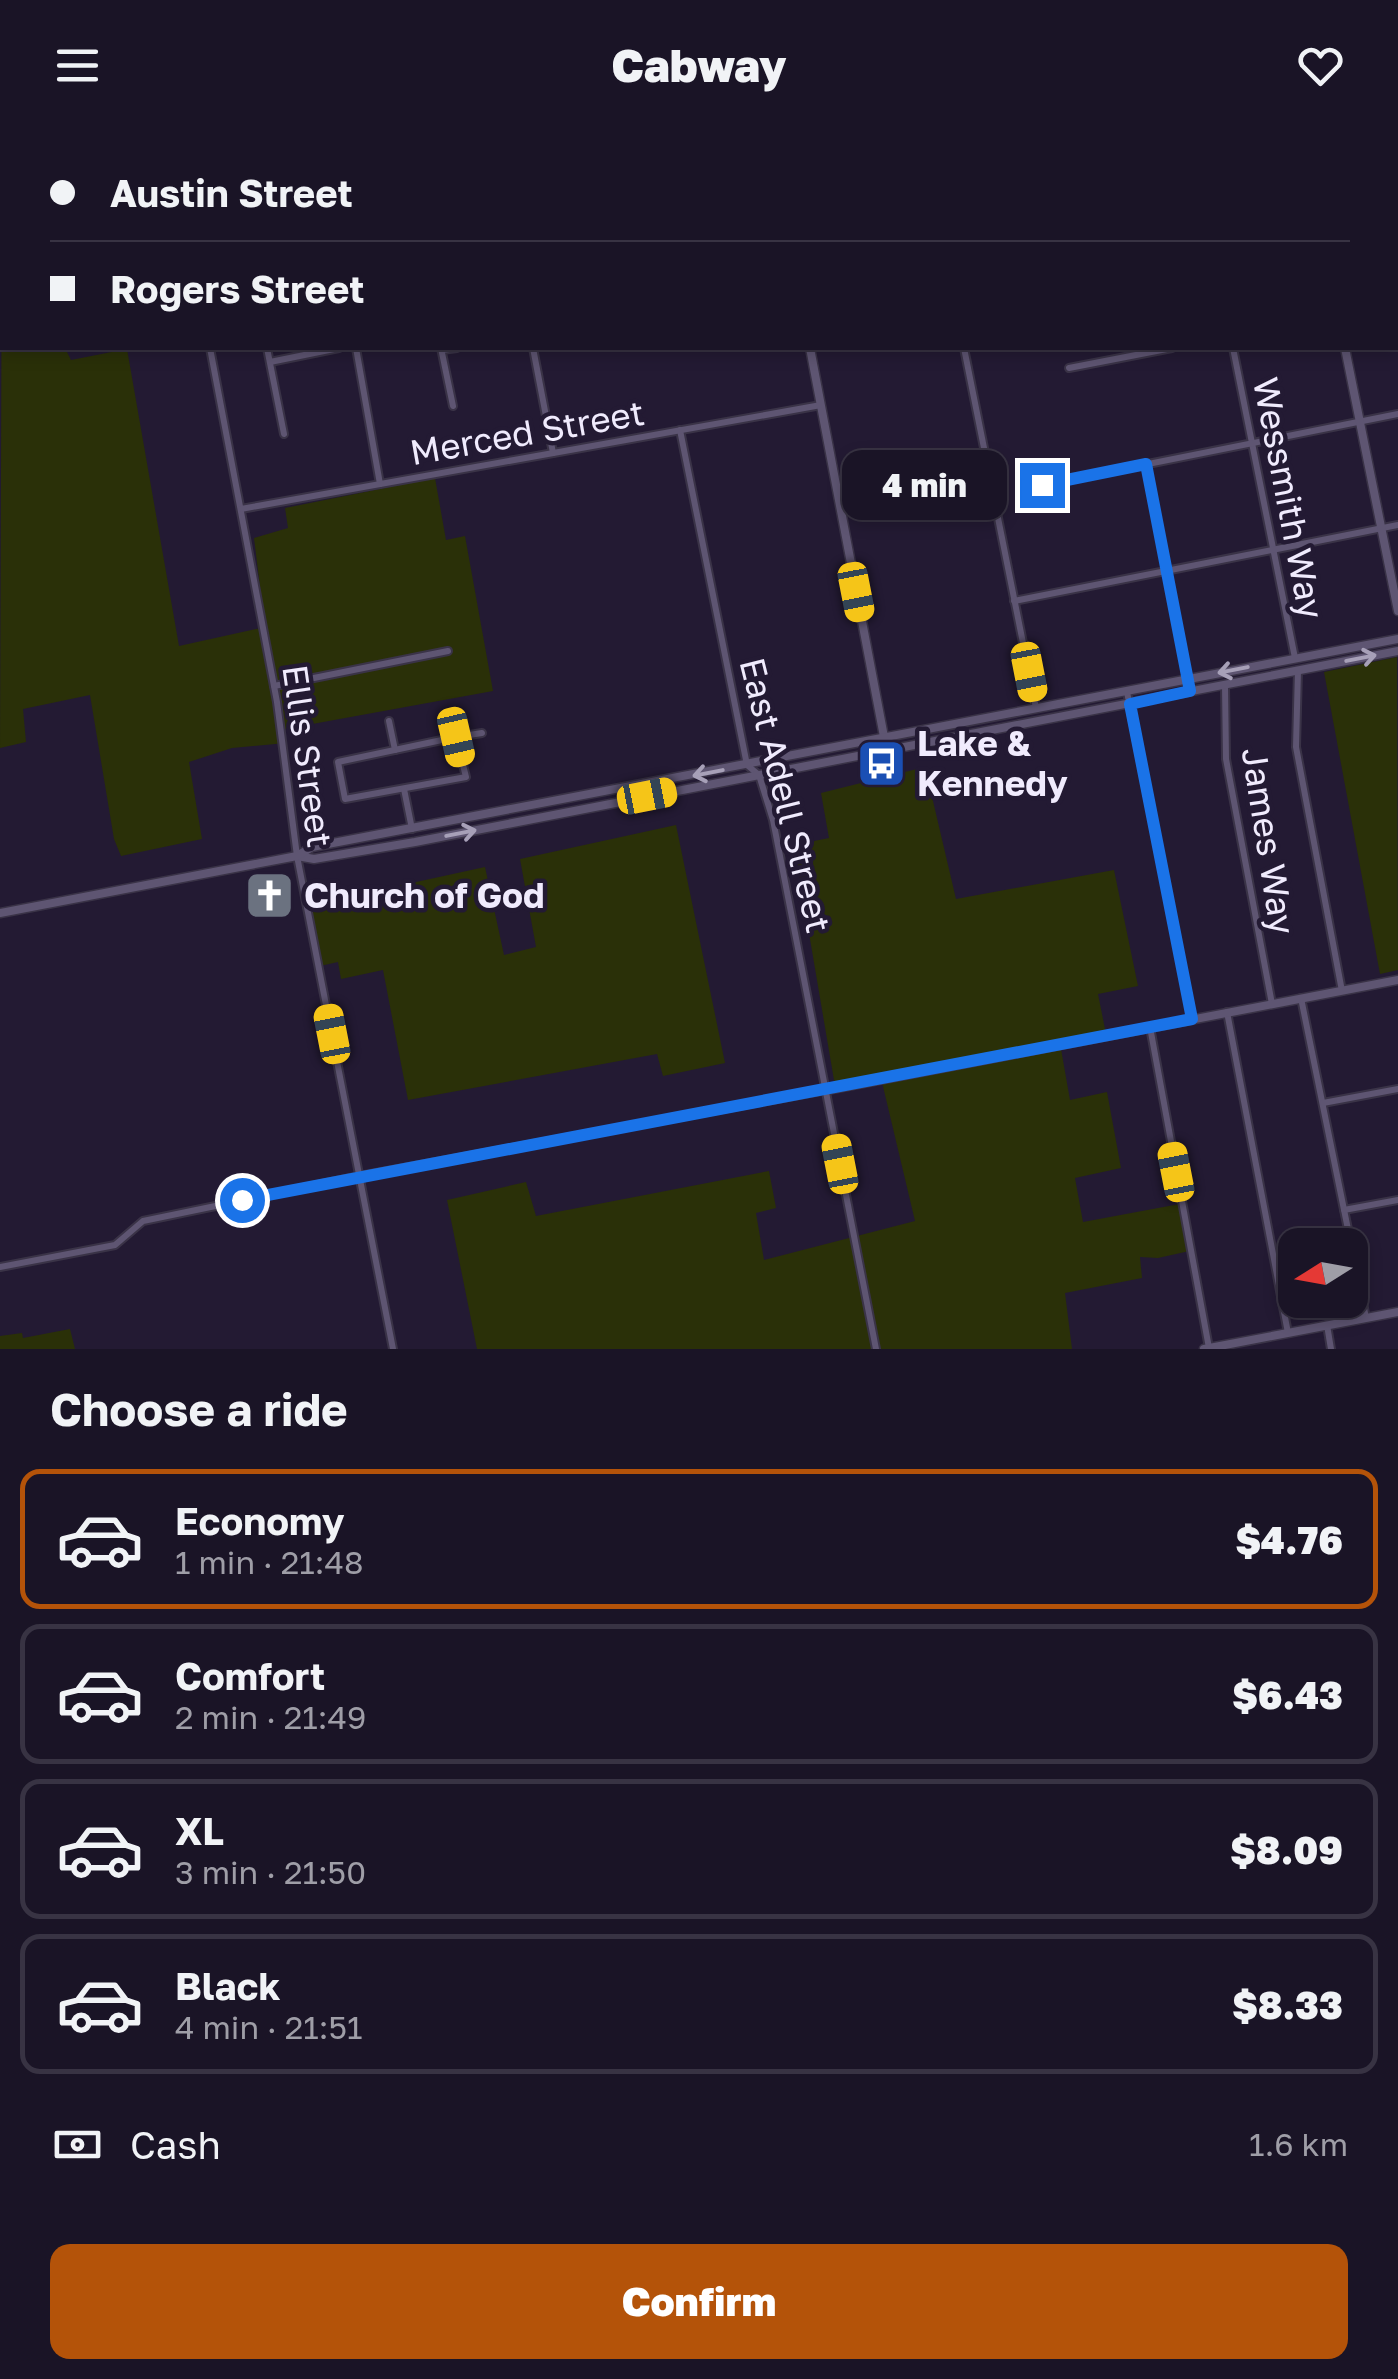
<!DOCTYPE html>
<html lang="en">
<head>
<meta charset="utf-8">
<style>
	body { margin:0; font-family:"Golos Text",sans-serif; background:#272132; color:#f1f3f6; height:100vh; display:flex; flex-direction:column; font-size:38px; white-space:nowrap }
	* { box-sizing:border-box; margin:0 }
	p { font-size:32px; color:#9f9ea7 }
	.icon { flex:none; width:55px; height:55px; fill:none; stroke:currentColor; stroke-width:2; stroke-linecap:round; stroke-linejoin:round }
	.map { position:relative; height:1219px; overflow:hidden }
	.side { display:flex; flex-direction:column; background:#1a1426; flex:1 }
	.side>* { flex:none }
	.top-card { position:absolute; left:0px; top:0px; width:1400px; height:220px; box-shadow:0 5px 15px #0003,0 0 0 2px #383343; display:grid; align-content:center; height:220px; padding:0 50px; background:#1a1426 }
	.needle { width:65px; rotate:259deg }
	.tools { position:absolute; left:1278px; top:1098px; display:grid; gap:20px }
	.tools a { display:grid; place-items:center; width:90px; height:90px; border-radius:20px; background:#1a1426; box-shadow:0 5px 15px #0003,0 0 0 2px #383343; font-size:50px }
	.end { position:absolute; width:45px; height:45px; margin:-22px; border:12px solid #1a73e8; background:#fff; box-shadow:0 0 0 5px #fff }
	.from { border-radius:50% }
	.bubble { position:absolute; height:70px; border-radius:20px; background:#1a1426; box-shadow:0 5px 15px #0003,0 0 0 2px #383343; font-size:32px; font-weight:800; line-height:70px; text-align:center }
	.car { position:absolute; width:30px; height:60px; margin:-30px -15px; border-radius:12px; box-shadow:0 0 8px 2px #0007; background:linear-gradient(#f5c518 24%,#345 0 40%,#f5c518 0 76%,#345 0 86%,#f5c518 0) }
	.top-card b { display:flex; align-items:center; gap:35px; height:95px; font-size:38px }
	.top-card b+b { border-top:2px solid #383343 }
	.top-card i { width:25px; height:25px; background:#f1f3f6 }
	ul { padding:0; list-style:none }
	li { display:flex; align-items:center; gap:30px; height:140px; margin:0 20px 15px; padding:0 30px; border:5px solid #383343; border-radius:20px }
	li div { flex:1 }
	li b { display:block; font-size:38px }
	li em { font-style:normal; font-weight:800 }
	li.selected { border-color:#b45309 }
	li>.icon { width:90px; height:90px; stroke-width:1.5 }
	h2 { padding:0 50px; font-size:45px; line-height:120px }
	.pay { display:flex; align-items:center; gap:25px; height:110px; padding:0 50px; font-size:38px }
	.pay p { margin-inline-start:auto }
	.action { display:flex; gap:20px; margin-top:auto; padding:20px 50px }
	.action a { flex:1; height:115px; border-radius:20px; background:#b45309; color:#fff; font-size:40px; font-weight:800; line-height:115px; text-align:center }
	header { display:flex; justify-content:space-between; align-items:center; height:130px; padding:0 50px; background:#1a1426; font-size:45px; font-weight:800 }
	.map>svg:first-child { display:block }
	.green { fill:#2a3008 }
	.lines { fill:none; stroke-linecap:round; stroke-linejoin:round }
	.minor-casing { stroke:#3a3347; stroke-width:10 }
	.tertiary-casing { stroke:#3a3347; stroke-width:11 }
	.minor { stroke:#5e5572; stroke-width:6 }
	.tertiary { stroke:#5e5572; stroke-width:8 }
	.oneway { stroke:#a7a0b8 }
	.route { stroke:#1a73e8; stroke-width:12 }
	.labels { text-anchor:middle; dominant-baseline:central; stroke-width:9; stroke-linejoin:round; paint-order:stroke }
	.street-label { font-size:35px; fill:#f0ebfd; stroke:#231a33 }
	.poi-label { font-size:35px; font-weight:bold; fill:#f0ebfd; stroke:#231a33; text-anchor:start }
</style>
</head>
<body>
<header><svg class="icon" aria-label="menu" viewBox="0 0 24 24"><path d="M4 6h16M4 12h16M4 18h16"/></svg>Cabway<svg class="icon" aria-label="heart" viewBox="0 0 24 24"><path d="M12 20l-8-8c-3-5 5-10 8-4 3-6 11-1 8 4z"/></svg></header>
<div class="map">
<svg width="1398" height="1219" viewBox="0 0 1398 1219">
	<rect width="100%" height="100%" fill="#231a33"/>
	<g class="green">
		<path d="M2,61V218H65L71,230L127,219L179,516L265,497L254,408L288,398L285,378L435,348L446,410L465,406L493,561L285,599L286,613L232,618L189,632L202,709L121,726L114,709L90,565L23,579L26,612L0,618Z"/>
		<path d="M1397,527L1398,840L1380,844L1324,542Z"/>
		<path d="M925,637L956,769L1114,740L1138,856L1098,864L1107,909L1061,919L1070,970L1107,962L1121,1038L1075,1048L1083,1092L1185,1073L1194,1120L1158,1128L1140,1127L1142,1148L1065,1163L1072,1219H477L447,1070L526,1052L536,1086L769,1041L776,1078L756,1083L764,1130L915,1091L881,948L835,956L794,715L829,708L821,663Z"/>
		<path d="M676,695L725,933L663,946L657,924L408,970L383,840L341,849L338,832L320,836L306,776L485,737L504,825L536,817L520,729Z"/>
		<path d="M70,1199L75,1219H0V1206L22,1203L23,1208Z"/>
	</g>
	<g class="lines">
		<defs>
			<g id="minor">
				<path d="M169,0V2"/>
				<path d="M225,0V2"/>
				<path d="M492,0L493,2"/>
				<path d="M582,0V2"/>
				<path d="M675,0V2"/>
				<path d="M921,0V2"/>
				<path d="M976,0V2"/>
				<path d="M1061,0L1062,2"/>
				<path d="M1147,0V2"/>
				<path d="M1234,0L1235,2"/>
				<path d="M1398,64V63"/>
				<path d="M210,218L277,572L297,726L393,1219"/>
				<path d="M267,218L284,304"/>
				<path d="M356,218L380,354"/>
				<path d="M441,218L453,276"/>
				<path d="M533,218L553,323"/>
				<path d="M964,218L1036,578"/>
				<path d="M1233,218L1295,528"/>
				<path d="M442,220L457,218"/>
				<path d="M270,232L339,218"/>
				<path d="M1069,238L1172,218"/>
				<path d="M680,300L747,635L759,645L773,690L876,1219"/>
				<path d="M1146,334L1190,561"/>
				<path d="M1043,355L1398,284"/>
				<path d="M241,379L821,275"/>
				<path d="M1014,471L1398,395"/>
				<path d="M1298,540L1296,617L1342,861"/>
				<path d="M1225,555L1226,629L1272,874"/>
				<path d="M274,556L448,521"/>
				<path d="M1127,562L1192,889"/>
				<path d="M389,591L395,620"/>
				<path d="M456,607L466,647L345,669L338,632Z"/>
				<path d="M456,607L482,603"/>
				<path d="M404,659L412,699"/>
				<path d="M1301,868L1366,1188"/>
				<path d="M1227,882L1288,1203"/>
				<path d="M1150,897L1209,1218"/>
				<path d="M1323,973L1398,959"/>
				<path d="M1344,1080L1398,1070"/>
				<path d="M0,1137L115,1115L143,1091L360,1046L826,960"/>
				<path d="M1327,1195L1331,1219"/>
			</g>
			<g id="tertiary">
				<path d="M768,0V2"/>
				<path d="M810,218L885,612"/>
				<path d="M1345,218L1398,481"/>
				<path d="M297,726L314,729L415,712L1398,521"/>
				<path d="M0,783L297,726L312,717L1398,509"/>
				<path d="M826,960L1398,850"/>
				<path d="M1204,1219L1398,1182"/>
			</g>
		</defs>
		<use href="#minor" class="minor-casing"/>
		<use href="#tertiary" class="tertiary-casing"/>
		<use href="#minor" class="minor"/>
		<use href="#tertiary" class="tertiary"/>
	</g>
	<defs><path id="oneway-shaft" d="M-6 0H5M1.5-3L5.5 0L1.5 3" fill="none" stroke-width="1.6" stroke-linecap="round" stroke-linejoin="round" transform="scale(2.5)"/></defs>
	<g class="oneway">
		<use href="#oneway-shaft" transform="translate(1361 528) rotate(-11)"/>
		<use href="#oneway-shaft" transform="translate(1233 540) rotate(169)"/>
		<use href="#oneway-shaft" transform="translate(708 643) rotate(169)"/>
		<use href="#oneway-shaft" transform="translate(461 703) rotate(-11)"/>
	</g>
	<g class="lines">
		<path class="route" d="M242,1070L1192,889L1130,574L1190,561L1146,334L1042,355"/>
	</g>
	<defs>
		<symbol id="bus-square" viewBox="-11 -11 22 22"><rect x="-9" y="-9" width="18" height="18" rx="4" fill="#1a4fb4" stroke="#231a33"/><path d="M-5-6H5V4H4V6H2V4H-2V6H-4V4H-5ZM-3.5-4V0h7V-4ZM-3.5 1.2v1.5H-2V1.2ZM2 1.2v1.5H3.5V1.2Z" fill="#fff"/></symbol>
		<symbol id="church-square" viewBox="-11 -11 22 22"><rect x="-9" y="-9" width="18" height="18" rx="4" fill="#6b7280" stroke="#231a33"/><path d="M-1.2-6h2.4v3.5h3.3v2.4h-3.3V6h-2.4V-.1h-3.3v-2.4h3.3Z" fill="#fff"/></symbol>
	</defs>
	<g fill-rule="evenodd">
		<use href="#bus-square" x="854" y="606" width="55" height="55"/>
		<use href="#church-square" x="242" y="738" width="55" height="55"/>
	</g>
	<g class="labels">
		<g class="street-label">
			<text transform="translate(527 302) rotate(-10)">Merced Street</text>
			<text transform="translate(1289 368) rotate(79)">Wessmith Way</text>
			<text transform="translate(308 626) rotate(82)">Ellis Street</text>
			<text transform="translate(786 665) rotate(76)">East Adell Street</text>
			<text transform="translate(1269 711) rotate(81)">James Way</text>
		</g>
		<g class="poi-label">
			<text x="917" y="613">Lake &amp;<tspan x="917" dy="40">Kennedy</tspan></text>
			<text x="304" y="765">Church of God</text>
		</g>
	</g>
</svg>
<div class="tools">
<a><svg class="needle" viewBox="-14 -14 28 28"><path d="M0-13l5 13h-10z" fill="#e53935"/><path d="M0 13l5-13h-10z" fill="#9f9ea7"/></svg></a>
</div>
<i class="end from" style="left:242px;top:1070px"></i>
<i class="end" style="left:1042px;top:355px"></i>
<div class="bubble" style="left:842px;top:320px;width:165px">4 min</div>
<i class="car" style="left:856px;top:462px;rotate:169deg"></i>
<i class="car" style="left:1029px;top:542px;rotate:169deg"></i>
<i class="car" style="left:456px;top:607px;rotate:167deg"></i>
<i class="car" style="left:647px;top:666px;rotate:79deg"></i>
<i class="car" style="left:332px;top:904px;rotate:349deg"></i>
<i class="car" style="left:840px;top:1034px;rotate:349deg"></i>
<i class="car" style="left:1176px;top:1042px;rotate:349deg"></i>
<div class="top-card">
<b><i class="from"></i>Austin Street</b>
<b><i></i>Rogers Street</b>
</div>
</div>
<section class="side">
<h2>Choose a ride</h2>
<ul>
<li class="selected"><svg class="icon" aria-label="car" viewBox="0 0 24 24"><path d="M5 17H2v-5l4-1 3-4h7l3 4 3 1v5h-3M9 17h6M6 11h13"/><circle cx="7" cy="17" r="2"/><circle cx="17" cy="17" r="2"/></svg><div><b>Economy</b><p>1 min · 21:48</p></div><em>$4.76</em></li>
<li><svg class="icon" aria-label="car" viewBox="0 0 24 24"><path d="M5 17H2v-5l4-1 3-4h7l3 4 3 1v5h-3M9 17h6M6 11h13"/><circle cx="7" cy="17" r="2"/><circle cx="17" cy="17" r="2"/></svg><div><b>Comfort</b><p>2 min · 21:49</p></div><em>$6.43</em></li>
<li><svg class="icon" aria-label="car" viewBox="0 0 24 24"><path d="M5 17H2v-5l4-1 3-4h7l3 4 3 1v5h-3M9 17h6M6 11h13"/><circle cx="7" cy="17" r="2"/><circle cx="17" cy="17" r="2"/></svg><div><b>XL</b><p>3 min · 21:50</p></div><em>$8.09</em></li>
<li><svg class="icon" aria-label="car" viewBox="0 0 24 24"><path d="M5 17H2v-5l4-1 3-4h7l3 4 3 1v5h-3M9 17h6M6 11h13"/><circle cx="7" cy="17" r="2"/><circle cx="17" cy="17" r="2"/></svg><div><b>Black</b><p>4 min · 21:51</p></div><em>$8.33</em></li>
</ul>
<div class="pay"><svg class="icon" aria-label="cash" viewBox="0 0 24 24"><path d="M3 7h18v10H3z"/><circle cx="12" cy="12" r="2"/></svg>Cash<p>1.6 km</p></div>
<div class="action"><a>Confirm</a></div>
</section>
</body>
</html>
